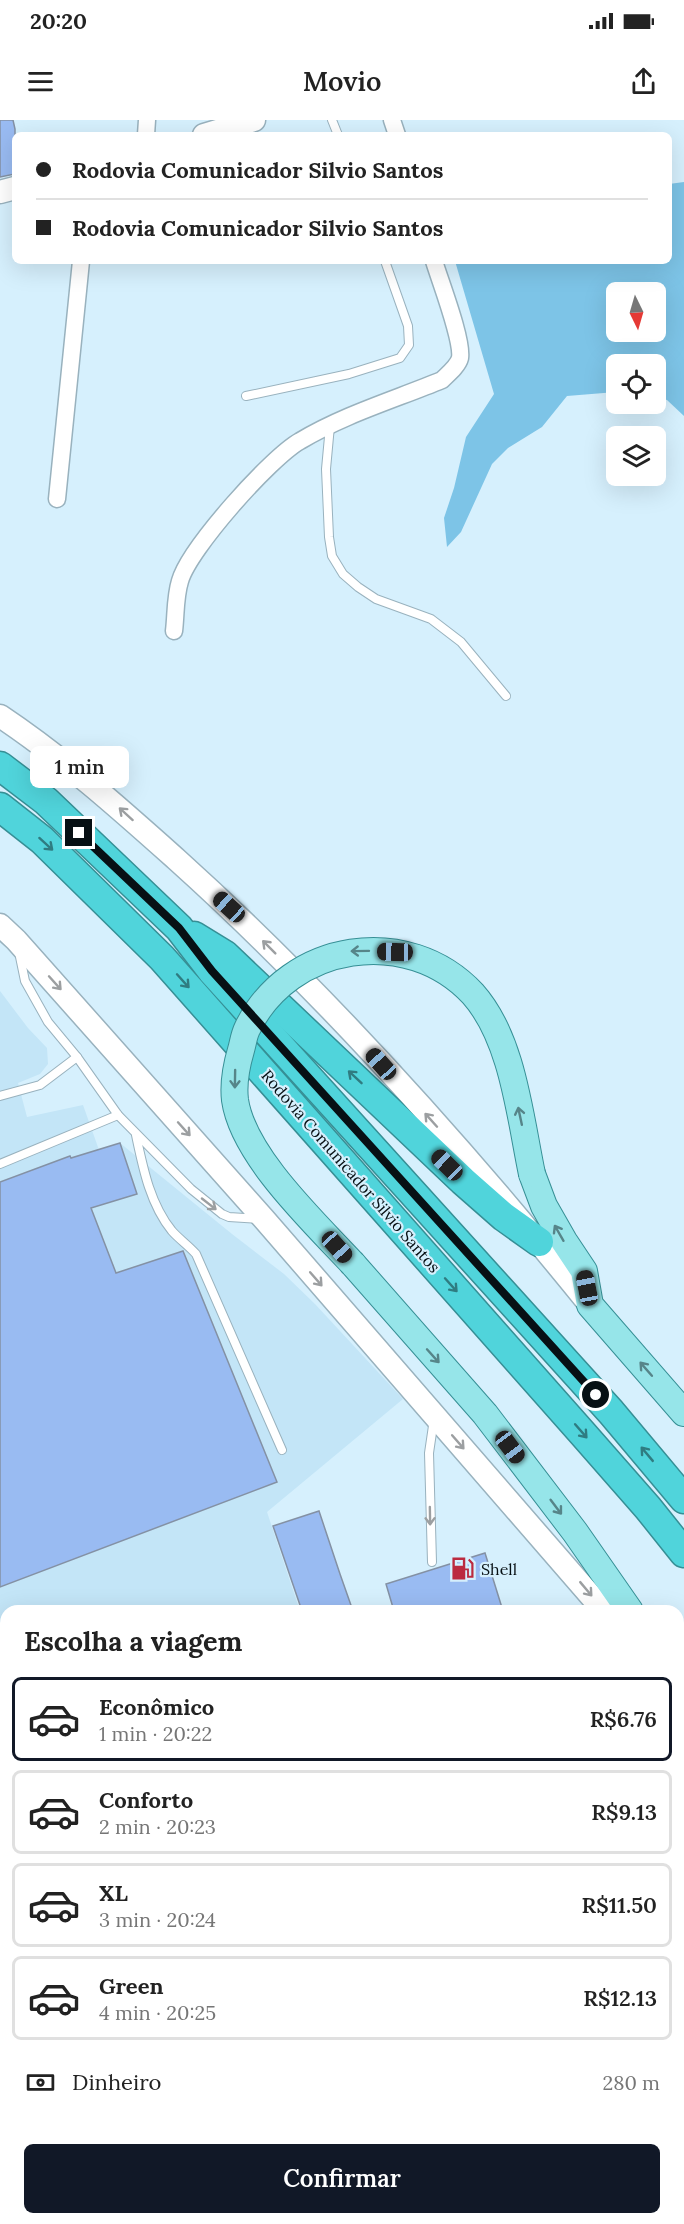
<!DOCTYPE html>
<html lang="pt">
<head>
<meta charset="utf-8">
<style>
	body { margin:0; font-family:Lora,serif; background:#f6f6f6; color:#222; height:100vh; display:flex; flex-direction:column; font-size:22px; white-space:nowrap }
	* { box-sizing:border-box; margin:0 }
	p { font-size:20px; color:#767676 }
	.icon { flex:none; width:33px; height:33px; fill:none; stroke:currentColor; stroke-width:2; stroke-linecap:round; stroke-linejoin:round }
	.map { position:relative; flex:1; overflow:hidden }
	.drawer { position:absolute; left:0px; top:1485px; width:684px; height:620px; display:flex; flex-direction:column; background:#fff; border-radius:18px 18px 0 0; box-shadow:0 6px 24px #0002 }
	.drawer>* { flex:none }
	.guide { position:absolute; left:12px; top:12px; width:660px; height:132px; border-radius:9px; box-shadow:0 6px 24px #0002; display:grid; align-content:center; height:132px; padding:0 24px; background:#fff }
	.needle { width:39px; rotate:175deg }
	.tools { position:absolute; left:606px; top:162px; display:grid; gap:12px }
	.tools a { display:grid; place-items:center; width:60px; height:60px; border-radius:9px; background:#fff; box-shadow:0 6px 24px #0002; font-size:30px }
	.end { position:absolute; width:27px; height:27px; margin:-14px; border:8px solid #071014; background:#fff; box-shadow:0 0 0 3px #fff }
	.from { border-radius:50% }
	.bubble { position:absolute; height:42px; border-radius:9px; background:#fff; box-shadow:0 6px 24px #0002; font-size:20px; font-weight:600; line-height:42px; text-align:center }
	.car { position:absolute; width:18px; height:36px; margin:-18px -9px; border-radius:8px; box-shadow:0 0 4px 2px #0007; background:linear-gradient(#222 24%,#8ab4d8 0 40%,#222 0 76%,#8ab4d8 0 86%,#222 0) }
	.guide b { display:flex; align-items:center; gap:21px; height:57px; font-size:22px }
	.guide b+b { border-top:2px solid #e0e0e0 }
	.guide i { width:15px; height:15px; background:#222 }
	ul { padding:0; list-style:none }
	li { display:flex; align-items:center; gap:18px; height:84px; margin:0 12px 9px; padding:0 12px; border:3px solid #e0e0e0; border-radius:9px }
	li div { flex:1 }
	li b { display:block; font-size:22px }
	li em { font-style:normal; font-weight:600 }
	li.on { border-color:#111827 }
	li>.icon { width:54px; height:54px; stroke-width:1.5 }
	h2 { padding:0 24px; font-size:27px; line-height:72px }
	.pay { display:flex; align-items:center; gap:15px; height:66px; padding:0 24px; font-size:22px }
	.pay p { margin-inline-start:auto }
	.primary-button { display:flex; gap:12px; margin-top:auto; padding:12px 24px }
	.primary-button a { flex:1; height:69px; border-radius:9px; background:#111827; color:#fff; font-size:24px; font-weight:600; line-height:69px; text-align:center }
	.status { display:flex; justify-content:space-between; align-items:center; height:42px; padding:0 30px; background:#fff; direction:ltr }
	.status svg { height:16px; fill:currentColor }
	header { display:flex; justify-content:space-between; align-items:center; height:78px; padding:0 24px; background:#fff; font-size:27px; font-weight:600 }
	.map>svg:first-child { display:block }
	.built { fill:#c3e5f7 }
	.forest { fill:#7dc4e7; fill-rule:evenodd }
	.building { fill:#99bbf2; stroke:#8491a4; stroke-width:1.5 }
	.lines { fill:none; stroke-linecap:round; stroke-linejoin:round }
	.service-casing { stroke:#99b2be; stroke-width:10 }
	.minor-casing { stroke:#99b2be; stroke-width:19 }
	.secondary-casing { stroke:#99b2be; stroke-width:25 }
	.primary-casing { stroke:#368f95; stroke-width:28 }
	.motorway-casing { stroke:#368f95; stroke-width:31 }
	.service { stroke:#fff; stroke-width:8 }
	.minor { stroke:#fff; stroke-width:16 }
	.secondary { stroke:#fff; stroke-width:22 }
	.primary { stroke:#96e5e9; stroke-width:26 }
	.motorway { stroke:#50d4db; stroke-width:28 }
	.primary-bridge-casing { stroke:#368f95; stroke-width:28; stroke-linecap:butt }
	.primary-bridge { stroke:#96e5e9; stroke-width:26 }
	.oneway { stroke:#9c9fa1 }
	.oneway2 { stroke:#2f7c81 }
	.oneway3 { stroke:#568589 }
	.route { stroke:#071014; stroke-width:8 }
	.labels { text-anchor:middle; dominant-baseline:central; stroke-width:4.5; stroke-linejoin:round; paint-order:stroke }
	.street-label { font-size:16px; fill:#071014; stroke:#d6f0fd }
	.poi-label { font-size:16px; fill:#071014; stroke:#d6f0fd; text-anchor:start }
</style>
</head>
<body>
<div class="status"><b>20:20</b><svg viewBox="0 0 49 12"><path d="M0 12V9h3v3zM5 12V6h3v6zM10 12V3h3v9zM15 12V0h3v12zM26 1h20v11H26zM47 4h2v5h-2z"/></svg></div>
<header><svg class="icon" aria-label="menu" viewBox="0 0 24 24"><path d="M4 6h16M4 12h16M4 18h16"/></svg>Movio<svg class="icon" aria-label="share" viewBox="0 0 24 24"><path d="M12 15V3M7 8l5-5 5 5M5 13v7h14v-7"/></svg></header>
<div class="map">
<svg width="684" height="2104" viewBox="0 0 684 2104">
	<rect width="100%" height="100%" fill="#d6f0fd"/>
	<path class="built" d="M0,871L28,908L47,928L48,944L40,954L18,963L27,997L83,985L99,1030L120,1023L232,1114L284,1154L315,1184L403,1279L267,1392L300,1491H6V2098H678V1615L684,1624V2104H0Z"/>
	<path class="forest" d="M684,62V296L667,280L656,277V244H616V272L567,276L542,307L508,328L492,344L461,412L447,427L444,398L454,368L466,317L494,274L455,141H669V64ZM616,172H656V212H616Z"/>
	<g class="building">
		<path d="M0,0H13L15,9V54L0,57Z"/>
		<path d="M120,1023L137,1074L91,1088L116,1153L183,1131L277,1362L0,1467V1062L70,1036L71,1038Z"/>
		<path d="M319,1391L340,1454L353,1491H302L273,1406Z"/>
		<path d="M485,1433L503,1491H394L386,1464Z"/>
	</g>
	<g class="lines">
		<defs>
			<g id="service">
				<path d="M332,0L338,15"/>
				<path d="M246,276L349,254L400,238L409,225L408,206L385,141"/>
				<path d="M330,306L326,349L329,417L332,436L343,454L358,467L376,479L431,499L461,522L506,576"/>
				<path d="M19,832L25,861L48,902L77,937L118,995L191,1069L222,1094L229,1097L258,1099"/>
				<path d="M0,976L40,965L77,937"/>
				<path d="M136,1015C143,1048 150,1084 172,1111C179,1119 188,1125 196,1134L282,1330"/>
				<path d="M0,1044L118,995"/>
				<path d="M432,1442L429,1333L434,1299"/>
			</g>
			<g id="minor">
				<path d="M392,0L397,15"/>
				<path d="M146,15L147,0"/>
				<path d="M57,379L81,141"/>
				<path d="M174,511C176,495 175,477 180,461C189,429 270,338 300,321C343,295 396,279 442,260C448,254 458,246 460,238C463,220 440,161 434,141"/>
				<path d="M197,2098V2104"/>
			</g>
			<g id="secondary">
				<path d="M204,15L254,0"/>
				<path d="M0,72L15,68"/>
				<path d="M0,596C63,638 120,689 176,739C326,874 463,1028 590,1185"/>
				<path d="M0,805L16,820L264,1099L604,1491"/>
				<path d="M678,1586L684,1595"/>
			</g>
			<g id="primary">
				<path d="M532,1054L544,1086L564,1121L584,1151L590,1185L684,1293"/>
				<path d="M353,1144L485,1294L575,1412L630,1491"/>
				<path d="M678,1561L684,1570"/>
			</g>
			<g id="motorway">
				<path d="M0,646L46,681L179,808L212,851L611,1292L684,1379"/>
				<path d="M0,687L42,720L162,838L584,1315L648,1388L684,1433"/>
				<path d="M194,816L225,835L463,1061L504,1097L539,1122"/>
			</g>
		</defs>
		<use href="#service" class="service-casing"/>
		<use href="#minor" class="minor-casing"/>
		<use href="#secondary" class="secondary-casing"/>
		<use href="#primary" class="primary-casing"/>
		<use href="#motorway" class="motorway-casing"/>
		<use href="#service" class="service"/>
		<use href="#minor" class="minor"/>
		<use href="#secondary" class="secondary"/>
		<use href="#primary" class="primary"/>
		<use href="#motorway" class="motorway"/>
		<defs>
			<path id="primary-bridge" d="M353,1144C315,1103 243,1036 235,980C233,963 236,947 241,930C243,923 244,915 247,909C289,822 408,804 473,874C513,919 520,997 532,1054"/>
		</defs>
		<use href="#primary-bridge" class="primary-bridge-casing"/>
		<use href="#primary-bridge" class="primary-bridge"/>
	</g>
	<defs><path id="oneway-shaft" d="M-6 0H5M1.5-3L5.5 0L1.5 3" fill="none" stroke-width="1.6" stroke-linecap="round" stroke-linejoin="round" transform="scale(1.5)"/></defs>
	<g class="oneway">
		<use href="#oneway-shaft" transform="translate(126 694) rotate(-138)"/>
		<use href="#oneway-shaft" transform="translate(269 827) rotate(-135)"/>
		<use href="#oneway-shaft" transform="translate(55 863) rotate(48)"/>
		<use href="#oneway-shaft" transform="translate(431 1000) rotate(-132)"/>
		<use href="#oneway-shaft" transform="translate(184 1009) rotate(48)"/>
		<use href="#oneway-shaft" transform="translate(209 1084) rotate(38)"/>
		<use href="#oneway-shaft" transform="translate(316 1159) rotate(49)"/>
		<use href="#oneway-shaft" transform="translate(458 1322) rotate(49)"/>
		<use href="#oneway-shaft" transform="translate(430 1396) rotate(89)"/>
		<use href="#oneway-shaft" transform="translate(586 1469) rotate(50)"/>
	</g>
	<g class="oneway2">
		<use href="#oneway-shaft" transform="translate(46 724) rotate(42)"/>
		<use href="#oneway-shaft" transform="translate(183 861) rotate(48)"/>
		<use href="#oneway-shaft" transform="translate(355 957) rotate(-137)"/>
		<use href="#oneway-shaft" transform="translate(451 1165) rotate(48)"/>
		<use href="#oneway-shaft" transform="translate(581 1311) rotate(49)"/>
		<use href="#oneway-shaft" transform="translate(647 1334) rotate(-130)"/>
	</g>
	<g class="oneway3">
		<use href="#oneway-shaft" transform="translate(360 831) rotate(179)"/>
		<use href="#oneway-shaft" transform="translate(235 959) rotate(91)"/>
		<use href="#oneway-shaft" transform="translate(520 996) rotate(-102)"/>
		<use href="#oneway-shaft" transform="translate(559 1113) rotate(-120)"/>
		<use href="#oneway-shaft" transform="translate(433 1236) rotate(48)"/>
		<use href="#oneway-shaft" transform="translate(646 1249) rotate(-131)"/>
		<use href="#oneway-shaft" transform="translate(556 1387) rotate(53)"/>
	</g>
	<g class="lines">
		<path class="route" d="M79,713L179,808L212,851L596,1275"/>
	</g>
	<defs>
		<symbol id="fuel-bare" viewBox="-9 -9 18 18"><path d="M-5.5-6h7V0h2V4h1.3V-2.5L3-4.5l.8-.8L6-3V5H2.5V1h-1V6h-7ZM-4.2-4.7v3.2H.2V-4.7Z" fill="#bb2a3f" stroke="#d6f0fd" stroke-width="2.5" paint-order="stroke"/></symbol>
	</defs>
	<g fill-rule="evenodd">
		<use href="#fuel-bare" x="446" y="1432" width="33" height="33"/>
	</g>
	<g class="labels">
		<g class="street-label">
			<text transform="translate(351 1051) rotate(49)">Rodovia Comunicador Silvio Santos</text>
		</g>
		<g class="poi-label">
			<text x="481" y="1449">Shell</text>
		</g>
	</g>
</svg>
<div class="tools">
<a><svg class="needle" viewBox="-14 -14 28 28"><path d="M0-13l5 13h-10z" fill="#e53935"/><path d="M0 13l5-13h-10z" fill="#767676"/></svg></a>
<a><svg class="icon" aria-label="locate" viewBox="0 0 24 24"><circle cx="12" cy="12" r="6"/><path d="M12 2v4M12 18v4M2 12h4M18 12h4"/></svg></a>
<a><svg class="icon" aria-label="layers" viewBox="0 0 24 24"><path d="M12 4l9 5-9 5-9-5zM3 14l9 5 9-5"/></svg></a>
</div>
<i class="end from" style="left:596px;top:1275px"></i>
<i class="end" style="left:79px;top:713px"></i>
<div class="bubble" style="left:30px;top:626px;width:99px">1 min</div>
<i class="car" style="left:229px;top:787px;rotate:312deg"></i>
<i class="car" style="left:395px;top:832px;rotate:271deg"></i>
<i class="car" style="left:381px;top:944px;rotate:318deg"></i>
<i class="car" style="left:447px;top:1045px;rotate:314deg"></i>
<i class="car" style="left:337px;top:1127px;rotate:138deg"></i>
<i class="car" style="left:587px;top:1168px;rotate:349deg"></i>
<i class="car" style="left:510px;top:1327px;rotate:143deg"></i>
<div class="guide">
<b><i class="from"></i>Rodovia Comunicador Silvio Santos</b>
<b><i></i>Rodovia Comunicador Silvio Santos</b>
</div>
<section class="drawer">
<h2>Escolha a viagem</h2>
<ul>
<li class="on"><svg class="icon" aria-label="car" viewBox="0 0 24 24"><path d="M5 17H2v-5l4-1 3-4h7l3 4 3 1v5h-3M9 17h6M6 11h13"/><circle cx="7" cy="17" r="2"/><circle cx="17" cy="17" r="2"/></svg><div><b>Econômico</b><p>1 min · 20:22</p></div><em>R$6.76</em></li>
<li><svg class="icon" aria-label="car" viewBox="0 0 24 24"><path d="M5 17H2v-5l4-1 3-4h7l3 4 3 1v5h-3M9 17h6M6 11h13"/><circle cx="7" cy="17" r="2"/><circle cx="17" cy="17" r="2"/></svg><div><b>Conforto</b><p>2 min · 20:23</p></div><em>R$9.13</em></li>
<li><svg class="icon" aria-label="car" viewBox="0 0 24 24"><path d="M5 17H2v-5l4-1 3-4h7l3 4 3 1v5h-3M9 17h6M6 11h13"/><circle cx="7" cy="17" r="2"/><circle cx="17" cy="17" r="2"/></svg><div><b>XL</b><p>3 min · 20:24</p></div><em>R$11.50</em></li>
<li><svg class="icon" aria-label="car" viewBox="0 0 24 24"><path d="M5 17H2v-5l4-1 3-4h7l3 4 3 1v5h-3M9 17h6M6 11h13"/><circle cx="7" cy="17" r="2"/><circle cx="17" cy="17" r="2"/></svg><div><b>Green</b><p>4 min · 20:25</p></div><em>R$12.13</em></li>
</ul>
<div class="pay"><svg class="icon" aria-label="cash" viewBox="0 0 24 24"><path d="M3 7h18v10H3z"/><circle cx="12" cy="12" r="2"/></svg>Dinheiro<p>280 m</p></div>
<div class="primary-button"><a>Confirmar</a></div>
</section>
</div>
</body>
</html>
